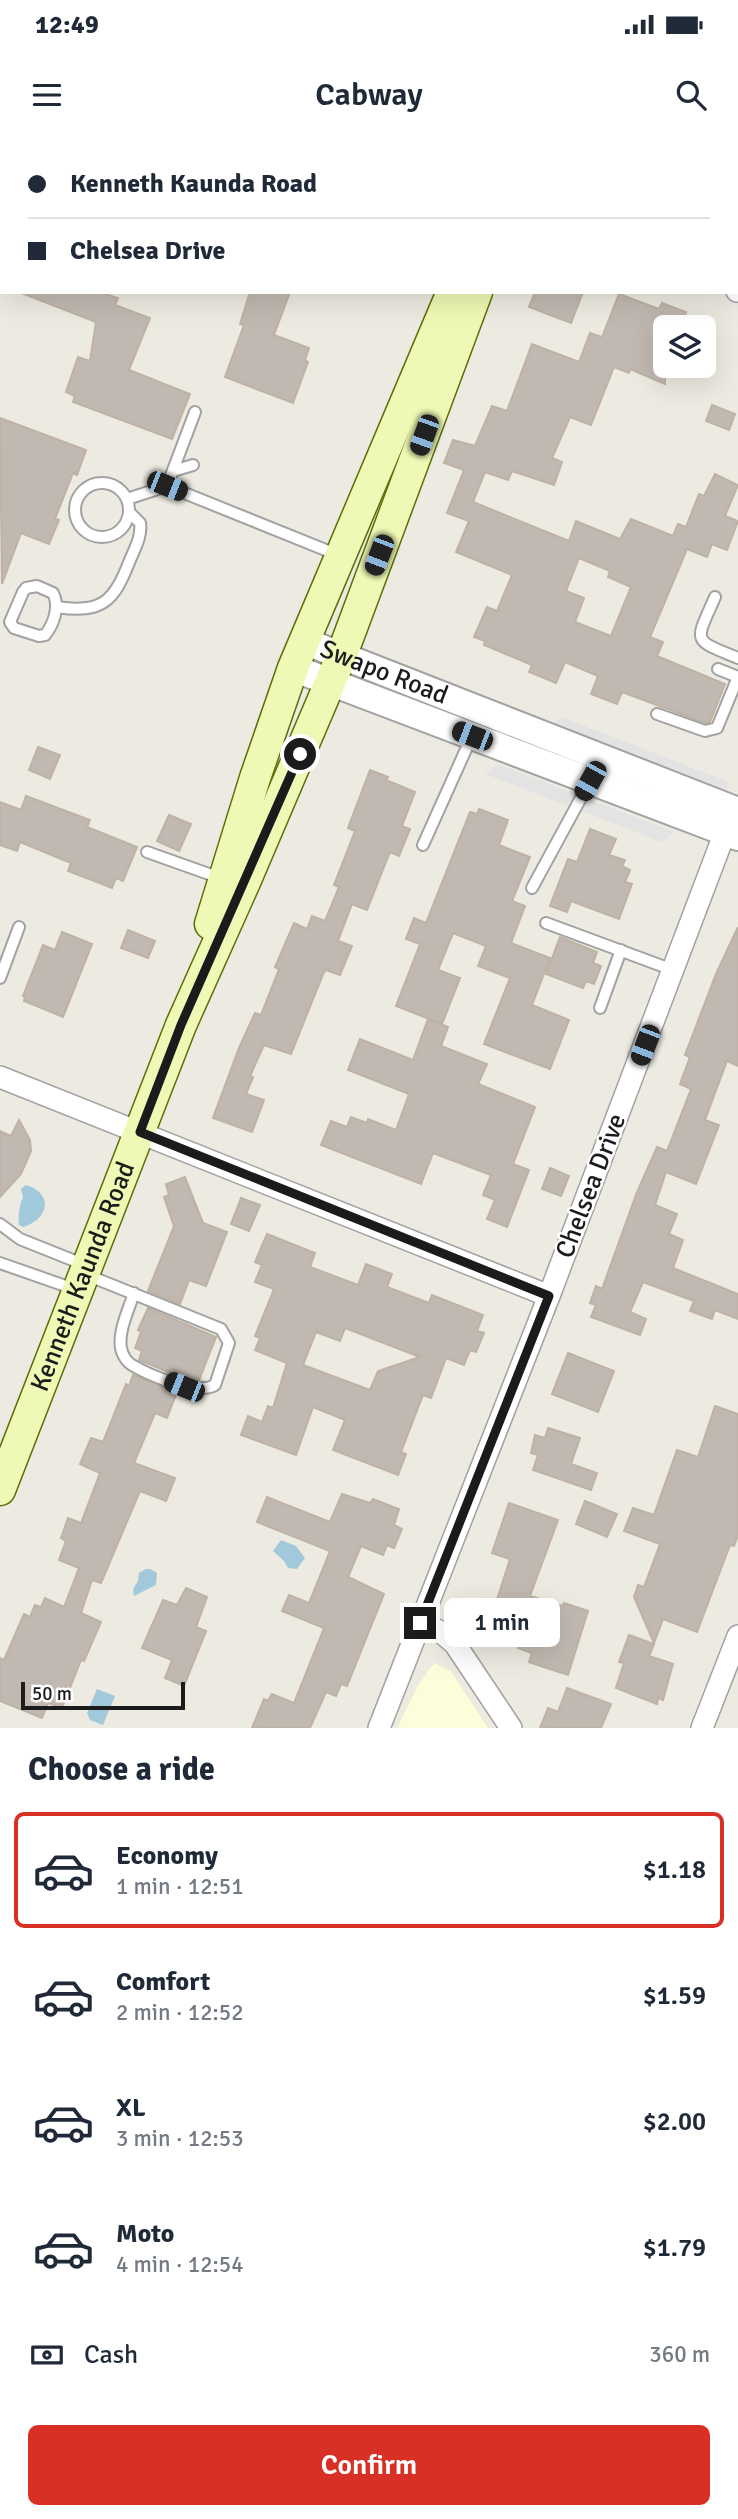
<!DOCTYPE html>
<html lang="en">
<head>
<meta charset="utf-8">
<style>
	body { margin:0; font-family:Signika,sans-serif; background:#f2f2f3; color:#1f2937; height:100vh; display:flex; flex-direction:column; font-size:26px; white-space:nowrap }
	* { box-sizing:border-box; margin:0 }
	p { font-size:23px; color:#747a83 }
	.icon { flex:none; width:38px; height:38px; fill:none; stroke:currentColor; stroke-width:2; stroke-linecap:round; stroke-linejoin:round }
	.map { position:relative; height:1588px; overflow:hidden }
	.panel { display:flex; flex-direction:column; background:#fff; flex:1 }
	.panel>* { flex:none }
	.banner { position:absolute; left:0px; top:0px; width:738px; height:154px; box-shadow:0 7px 28px #0002; display:grid; align-content:center; height:154px; padding:0 28px; background:#fff }
	.tools { position:absolute; left:653px; top:175px; display:grid; gap:14px }
	.tools a { display:grid; place-items:center; width:63px; height:63px; border-radius:10px; background:#fff; box-shadow:0 7px 28px #0002; font-size:35px }
	.scale { position:absolute; left:21px; bottom:18px; width:164px; box-sizing:border-box; padding-left:7px; border:4px solid #1b1b1b; border-top:0; font-size:19px; line-height:24px; white-space:nowrap; color:#1b1b1b; -webkit-text-stroke:5px #fff; paint-order:stroke }
	.end { position:absolute; width:32px; height:32px; margin:-16px; border:9px solid #1b1b1b; background:#fff; box-shadow:0 0 0 4px #fff }
	.from { border-radius:50% }
	.bubble { position:absolute; height:49px; border-radius:10px; background:#fff; box-shadow:0 7px 28px #0002; font-size:23px; font-weight:600; line-height:49px; text-align:center }
	.car { position:absolute; width:21px; height:42px; margin:-21px -10px; border-radius:9px; box-shadow:0 0 5px 2px #0007; background:linear-gradient(#222 24%,#8ab4d8 0 40%,#222 0 76%,#8ab4d8 0 86%,#222 0) }
	.banner b { display:flex; align-items:center; gap:24px; height:66px; font-size:26px }
	.banner b+b { border-top:2px solid #e0e1e3 }
	.banner i { width:18px; height:18px; background:#1f2937 }
	ul { padding:0; list-style:none }
	li { display:flex; align-items:center; gap:21px; height:116px; margin:0 14px 10px; padding:0 14px; border:4px solid transparent; border-radius:10px }
	li div { flex:1 }
	li b { display:block; font-size:26px }
	li em { font-style:normal; font-weight:600 }
	li.on { border-color:#d93025 }
	li>.icon { width:63px; height:63px; stroke-width:1.5 }
	h2 { padding:0 28px; font-size:32px; line-height:84px }
	.pay { display:flex; align-items:center; gap:18px; height:77px; padding:0 28px; font-size:26px }
	.pay p { margin-inline-start:auto }
	.button { display:flex; gap:14px; margin-top:auto; padding:14px 28px }
	.button a { flex:1; height:80px; border-radius:10px; background:#d93025; color:#fff; font-size:28px; font-weight:600; line-height:80px; text-align:center }
	.status { display:flex; justify-content:space-between; align-items:center; height:49px; padding:0 35px; background:#fff; direction:ltr }
	.status svg { height:19px; fill:currentColor }
	header { display:flex; justify-content:space-between; align-items:center; height:91px; padding:0 28px; background:#fff; font-size:32px; font-weight:600 }
	.map>svg:first-child { display:block }
	.education { fill:#fbfed9 }
	.parking { fill:#e3e3e3 }
	.water { fill:#a1c9db }
	.building { fill:#c1b9b1; stroke:#beb2a4; stroke-width:2; fill-rule:evenodd }
	.lines { fill:none; stroke-linecap:round; stroke-linejoin:round }
	.service-casing { stroke:#a2a2a2; stroke-width:14 }
	.minor-casing { stroke:#a2a2a2; stroke-width:24 }
	.tertiary-casing { stroke:#a2a2a2; stroke-width:30 }
	.secondary-casing { stroke:#5a6f06; stroke-width:33 }
	.service { stroke:#fff; stroke-width:10 }
	.minor { stroke:#fff; stroke-width:21 }
	.tertiary { stroke:#fff; stroke-width:26 }
	.secondary { stroke:#eff8b4; stroke-width:30 }
	.route { stroke:#1b1b1b; stroke-width:9 }
	.labels { text-anchor:middle; dominant-baseline:central; stroke-width:5; stroke-linejoin:round; paint-order:stroke }
	.street-label { font-size:26px; fill:#1b1b1b; stroke:#fff }
</style>
</head>
<body>
<div class="status"><b>12:49</b><svg viewBox="0 0 49 12"><path d="M0 12V9h3v3zM5 12V6h3v6zM10 12V3h3v9zM15 12V0h3v12zM26 1h20v11H26zM47 4h2v5h-2z"/></svg></div>
<header><svg class="icon" aria-label="menu" viewBox="0 0 24 24"><path d="M4 6h16M4 12h16M4 18h16"/></svg>Cabway<svg class="icon" aria-label="search" viewBox="0 0 24 24"><circle cx="10" cy="10" r="6"/><path d="M15 15l6 6"/></svg></header>
<div class="map">
<svg width="738" height="1588" viewBox="0 0 738 1588">
	<rect width="100%" height="100%" fill="#edeae1"/>
	<path class="education" d="M434,1523L451,1531L488,1588H397L417,1547Z"/>
	<g class="parking">
		<path d="M562,577L729,642L724,655L550,587Z"/>
		<path d="M497,624L674,692L662,702L485,634Z"/>
	</g>
	<g class="water">
		<path d="M26,1045C55,1054 48,1080 23,1087L19,1085C18,1078 19,1064 23,1058L21,1049Z"/>
		<path d="M281,1400L296,1406L305,1418L297,1429L288,1428L284,1421L273,1411Z"/>
		<path d="M146,1429H150L157,1433L156,1445L134,1456L133,1449L138,1441L139,1433Z"/>
		<path d="M97,1549L115,1556L103,1585L90,1580L87,1573Z"/>
	</g>
	<g class="building">
		<path d="M19,152H99L118,158L115,165L150,178L129,230L190,254L172,299L73,262L75,256L66,252L78,217L90,221L96,182Z"/>
		<path d="M250,152H290L274,195L309,208L305,220L308,222L293,263L225,237L244,185L240,184Z"/>
		<path d="M535,152H583L571,183L529,167Z"/>
		<path d="M619,154L659,169L662,163L686,172L684,178L703,185V187H665V244L630,229L629,233L614,227L591,285L570,277L552,318L562,322L554,345L512,331L508,340L485,332L473,362L569,401L576,381L620,399L631,379L673,396L678,384L686,387L699,354L704,356L715,334L738,345L725,376L738,381L727,410L712,404L707,417L687,409L650,497L663,502L657,516L725,544L710,582L705,583L622,552L617,564L591,554L598,536L565,522L556,543L529,532L532,525L484,505L485,501L474,497L487,467L497,471L512,435L456,412L469,381L447,373L464,330L444,323L453,300L475,306L492,266L507,271L532,204L579,222L590,193L602,197ZM579,418L610,431L608,437L631,447L611,496L575,482L584,458L566,451Z"/>
		<path d="M712,265L735,274L729,290L706,281Z"/>
		<path d="M0,278L86,310L77,335L73,333L55,379L59,380L49,404L21,393L2,444Z"/>
		<path d="M38,607L60,615L50,639L29,630Z"/>
		<path d="M370,630L388,637L386,640L415,652L402,686L410,689L399,716L390,712L367,770L352,764L338,801L352,806L340,835L326,830L324,832L291,914L264,905L250,936L253,937L246,954L264,960L252,992L213,978L239,908L255,873L261,875L279,829L275,827L294,783L307,789L312,776L325,781L339,747L334,745L355,691L348,688Z"/>
		<path d="M26,656L90,680L87,687L137,707L123,741L116,738L112,748L68,731L71,723L20,702L17,711L0,705V662L21,670Z"/>
		<path d="M479,669L508,680L499,705L530,717L512,761L525,766L511,803L550,818L532,865L569,880L550,929L484,904L510,838L478,826L486,806L453,793L438,830L460,838L442,884L396,866L420,804L406,799L414,778L426,783L470,672L477,674Z"/>
		<path d="M169,675L191,684L179,711L157,701Z"/>
		<path d="M590,689L616,699L609,715L625,720L622,726L630,730L625,742L632,744L619,779L571,761L567,772L550,766L568,719L577,722Z"/>
		<path d="M738,787V926L727,921L705,980L719,985L696,1044L666,1032L655,1065L677,1074L669,1094L683,1100L673,1128L738,1154V1179L715,1170L712,1179L690,1171L694,1161L643,1142L630,1172L646,1179L640,1195L591,1177L596,1165L590,1163L596,1146L602,1149L637,1052L657,1007L667,1011L691,949L680,944L690,917L685,915L716,834Z"/>
		<path d="M128,790L155,801L148,818L121,808Z"/>
		<path d="M62,792L92,804L63,877L24,861L25,857L23,856L43,805L55,810Z"/>
		<path d="M560,797L597,812L593,823L601,826L594,844L586,841L583,848L546,834Z"/>
		<path d="M428,879L448,887L441,906L487,924L478,944L535,967L513,1024L529,1030L507,1087L487,1079L495,1060L483,1055L491,1035L433,1013L421,1044L321,1005L331,981L347,987L351,977L367,983L368,979L396,990L409,954L348,930L360,899L413,920Z"/>
		<path d="M19,980L30,1000L31,1011L21,1034L0,1057V991L11,996Z"/>
		<path d="M550,1028L569,1036L561,1056L542,1049Z"/>
		<path d="M185,1037L203,1083L227,1092L206,1146L189,1140L180,1164L148,1151L174,1086L164,1057L169,1055L166,1044Z"/>
		<path d="M241,1058L260,1065L249,1091L231,1084Z"/>
		<path d="M267,1094L315,1113L310,1127L358,1145L366,1124L392,1134L387,1147L429,1163L432,1155L483,1175L477,1191L484,1193L476,1212L470,1210L464,1225L446,1218L431,1258L423,1255L401,1312L406,1314L398,1335L333,1310L345,1280L313,1267L296,1315L241,1295L248,1276L262,1282L268,1266L273,1268L287,1223L255,1210L260,1198L255,1196L274,1149L255,1142L262,1125L255,1122ZM345,1188L420,1217L378,1231L370,1250L303,1225L316,1192L340,1201Z"/>
		<path d="M148,1168L216,1197L199,1240L175,1235L139,1220L142,1211L135,1208L141,1192L138,1190Z"/>
		<path d="M568,1213L614,1231L598,1272L552,1254Z"/>
		<path d="M133,1235L177,1252L167,1278L155,1273L134,1323L175,1338L166,1361L140,1351L101,1443L92,1440L81,1473L101,1482L84,1521L81,1520L62,1568L48,1563L42,1578L0,1561V1518L4,1520L24,1474L30,1477L35,1465L41,1467L45,1458L64,1467L79,1428L59,1420L66,1401L61,1398L68,1378L81,1383L100,1333L80,1324L91,1298L103,1302L126,1244L129,1246Z"/>
		<path d="M715,1266L738,1274V1395L734,1406L730,1405L697,1492L663,1479L654,1503L634,1457L638,1445L644,1447L660,1404L624,1391L633,1368L654,1375L677,1310L698,1317Z"/>
		<path d="M548,1288L580,1298L571,1324L597,1333L591,1350L533,1330L538,1315L531,1313L535,1295L545,1298Z"/>
		<path d="M342,1354L370,1363L373,1359L399,1369L394,1385L402,1389L394,1408L387,1405L383,1415L361,1406L348,1437L384,1454L347,1546L341,1544L336,1556L326,1552L310,1588H252L264,1559L268,1561L272,1554L294,1563L324,1488L282,1471L289,1455L309,1463L330,1411L257,1382L267,1357L330,1382Z"/>
		<path d="M585,1361L617,1374L607,1397L576,1384Z"/>
		<path d="M509,1363L558,1380L530,1456L563,1466L564,1463L588,1471L568,1535L529,1522L532,1513L518,1508L520,1501L487,1491L510,1419L492,1413Z"/>
		<path d="M186,1448L207,1457L196,1487L206,1491L184,1546L165,1538L172,1520L142,1508L163,1460L177,1465Z"/>
		<path d="M629,1495L654,1504L649,1516L673,1524L663,1560L658,1558L657,1564L616,1548L624,1523L619,1522Z"/>
		<path d="M567,1548L611,1564L601,1588H540L548,1568L558,1572Z"/>
	</g>
	<g class="lines">
		<defs>
			<g id="service">
				<path d="M173,331L193,325"/>
				<circle cx="102" cy="370" r="27"/>
				<path d="M167,346L195,272"/>
				<path d="M127,359L167,346L338,415"/>
				<path d="M37,446L53,453C60,466 54,484 45,495L39,496L14,488L10,482L23,452L26,448Z"/>
				<path d="M715,457C695,503 691,499 738,518"/>
				<path d="M57,467C103,474 114,461 130,420C135,408 142,396 140,383L129,372"/>
				<path d="M718,529L738,537"/>
				<path d="M657,574L705,591L717,588L738,537"/>
				<path d="M423,705L472,596"/>
				<path d="M147,712L223,739"/>
				<path d="M532,748L589,643"/>
				<path d="M546,783L673,830"/>
				<path d="M0,838L19,787"/>
				<path d="M600,868L621,810"/>
				<path d="M0,1084L20,1099L85,1125"/>
				<path d="M0,1123L77,1150"/>
				<path d="M87,1135L221,1189L229,1203L215,1245C197,1256 149,1235 132,1225C127,1222 124,1217 122,1212C116,1195 129,1169 134,1153"/>
			</g>
			<g id="minor">
				<path d="M353,0L357,2"/>
				<path d="M729,2V0"/>
				<path d="M737,151H738"/>
				<path d="M0,937L549,1156"/>
				<path d="M420,1483L441,1492L455,1504L511,1588"/>
				<path d="M379,1588L549,1156L730,679"/>
				<path d="M702,1588L738,1496"/>
			</g>
			<g id="tertiary">
				<path id="s1" d="M304,501L738,671"/>
				<path d="M293,528L738,697"/>
			</g>
			<g id="secondary">
				<path d="M515,2L516,0"/>
				<path d="M210,784L255,638L293,528L452,152"/>
				<path id="s2" d="M0,1350L181,885L245,742L341,517L477,152"/>
			</g>
		</defs>
		<use href="#service" class="service-casing"/>
		<use href="#minor" class="minor-casing"/>
		<use href="#tertiary" class="tertiary-casing"/>
		<use href="#secondary" class="secondary-casing"/>
		<use href="#service" class="service"/>
		<use href="#minor" class="minor"/>
		<use href="#tertiary" class="tertiary"/>
		<use href="#secondary" class="secondary"/>
	</g>
	<g class="lines">
		<path class="route" d="M300,614L181,885L140,992L549,1156L420,1483"/>
	</g>
	<g class="labels">
		<g class="street-label">
			<text stroke="none"><textPath href="#s1" startOffset="86">Swapo Road</textPath></text>
			<text transform="translate(591 1046) rotate(-69)">Chelsea Drive</text>
			<text stroke="none"><textPath href="#s2" startOffset="229">Kenneth Kaunda Road</textPath></text>
		</g>
	</g>
</svg>
<div class="tools">
<a><svg class="icon" aria-label="layers" viewBox="0 0 24 24"><path d="M12 4l9 5-9 5-9-5zM3 14l9 5 9-5"/></svg></a>
</div>
<div class="scale">50 m</div>
<i class="end from" style="left:300px;top:614px"></i>
<i class="end" style="left:420px;top:1483px"></i>
<div class="bubble" style="left:444px;top:1458px;width:116px">1 min</div>
<i class="car" style="left:424px;top:295px;rotate:200deg"></i>
<i class="car" style="left:167px;top:346px;rotate:112deg"></i>
<i class="car" style="left:379px;top:415px;rotate:201deg"></i>
<i class="car" style="left:472px;top:596px;rotate:291deg"></i>
<i class="car" style="left:590px;top:641px;rotate:209deg"></i>
<i class="car" style="left:645px;top:905px;rotate:201deg"></i>
<i class="car" style="left:184px;top:1247px;rotate:292deg"></i>
<div class="banner">
<b><i class="from"></i>Kenneth Kaunda Road</b>
<b><i></i>Chelsea Drive</b>
</div>
</div>
<section class="panel">
<h2>Choose a ride</h2>
<ul>
<li class="on"><svg class="icon" aria-label="car" viewBox="0 0 24 24"><path d="M5 17H2v-5l4-1 3-4h7l3 4 3 1v5h-3M9 17h6M6 11h13"/><circle cx="7" cy="17" r="2"/><circle cx="17" cy="17" r="2"/></svg><div><b>Economy</b><p>1 min · 12:51</p></div><em>$1.18</em></li>
<li><svg class="icon" aria-label="car" viewBox="0 0 24 24"><path d="M5 17H2v-5l4-1 3-4h7l3 4 3 1v5h-3M9 17h6M6 11h13"/><circle cx="7" cy="17" r="2"/><circle cx="17" cy="17" r="2"/></svg><div><b>Comfort</b><p>2 min · 12:52</p></div><em>$1.59</em></li>
<li><svg class="icon" aria-label="car" viewBox="0 0 24 24"><path d="M5 17H2v-5l4-1 3-4h7l3 4 3 1v5h-3M9 17h6M6 11h13"/><circle cx="7" cy="17" r="2"/><circle cx="17" cy="17" r="2"/></svg><div><b>XL</b><p>3 min · 12:53</p></div><em>$2.00</em></li>
<li><svg class="icon" aria-label="car" viewBox="0 0 24 24"><path d="M5 17H2v-5l4-1 3-4h7l3 4 3 1v5h-3M9 17h6M6 11h13"/><circle cx="7" cy="17" r="2"/><circle cx="17" cy="17" r="2"/></svg><div><b>Moto</b><p>4 min · 12:54</p></div><em>$1.79</em></li>
</ul>
<div class="pay"><svg class="icon" aria-label="cash" viewBox="0 0 24 24"><path d="M3 7h18v10H3z"/><circle cx="12" cy="12" r="2"/></svg>Cash<p>360 m</p></div>
<div class="button"><a>Confirm</a></div>
</section>
</body>
</html>
